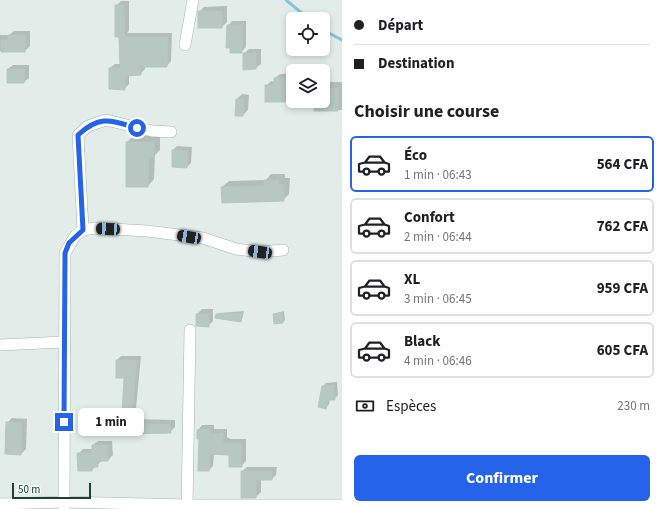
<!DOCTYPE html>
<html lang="fr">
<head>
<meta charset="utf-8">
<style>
	body { margin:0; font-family:"Source Sans 3",sans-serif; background:#f6f6f6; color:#202124; height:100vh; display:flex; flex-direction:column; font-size:15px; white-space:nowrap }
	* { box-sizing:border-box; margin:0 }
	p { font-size:13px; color:#757577 }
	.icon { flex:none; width:22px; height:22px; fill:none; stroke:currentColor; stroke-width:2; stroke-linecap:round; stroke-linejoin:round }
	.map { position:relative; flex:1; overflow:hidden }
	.panel { display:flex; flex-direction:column; background:#fff; width:320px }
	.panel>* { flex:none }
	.top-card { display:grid; align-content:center; height:88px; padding:0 12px; background:#fff }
	.buttons { position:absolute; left:286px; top:12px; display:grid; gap:8px }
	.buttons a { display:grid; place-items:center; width:44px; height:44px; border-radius:6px; background:#fff; box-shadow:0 2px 6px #0003; font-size:20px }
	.scale { position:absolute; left:12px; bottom:10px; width:79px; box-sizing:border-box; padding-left:4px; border:2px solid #213f39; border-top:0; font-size:11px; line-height:14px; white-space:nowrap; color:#213f39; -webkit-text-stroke:3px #f2f9f6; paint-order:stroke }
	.end { position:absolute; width:18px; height:18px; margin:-9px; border:5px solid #2563eb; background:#fff; box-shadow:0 0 0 2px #fff }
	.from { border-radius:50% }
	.bubble { position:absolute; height:28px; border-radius:6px; background:#fff; box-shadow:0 2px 6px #0003; font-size:13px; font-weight:700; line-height:28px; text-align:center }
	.car { position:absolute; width:12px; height:24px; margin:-12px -6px; border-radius:5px; box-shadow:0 0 3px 1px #0007; background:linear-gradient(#222 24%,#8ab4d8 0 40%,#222 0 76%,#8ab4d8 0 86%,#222 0) }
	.top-card b { display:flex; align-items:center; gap:14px; height:38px; font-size:15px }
	.top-card b+b { border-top:1px solid #e0e0e0 }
	.top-card i { width:10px; height:10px; background:#202124 }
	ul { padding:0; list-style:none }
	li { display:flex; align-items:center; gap:12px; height:56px; margin:0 8px 6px; padding:0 4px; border:2px solid #e0e0e0; border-radius:6px }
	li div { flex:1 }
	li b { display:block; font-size:15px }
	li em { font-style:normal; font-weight:700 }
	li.selected { border-color:#2563eb }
	li>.icon { width:36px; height:36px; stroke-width:1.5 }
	h2 { padding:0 12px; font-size:18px; line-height:48px }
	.pay { display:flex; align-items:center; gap:10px; height:44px; padding:0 12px; font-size:15px }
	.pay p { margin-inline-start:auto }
	.button { display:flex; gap:8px; margin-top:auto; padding:8px 12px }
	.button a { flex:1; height:46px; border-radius:6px; background:#2563eb; color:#fff; font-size:16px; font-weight:700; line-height:46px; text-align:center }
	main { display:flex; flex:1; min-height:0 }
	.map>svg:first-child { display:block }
	.shadow { fill:#0003 }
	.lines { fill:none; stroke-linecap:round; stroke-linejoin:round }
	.stream { stroke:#87c3d5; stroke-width:3 }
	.building { fill:#b7c8c2; stroke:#b4c7c0 }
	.minor-casing { stroke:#a4b5b1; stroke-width:12 }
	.minor { stroke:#fff; stroke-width:11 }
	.route { stroke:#2563eb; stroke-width:5 }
</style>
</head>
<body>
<main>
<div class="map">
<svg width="342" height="509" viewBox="0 0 342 509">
	<rect width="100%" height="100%" fill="#e2ede9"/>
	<g class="shadow">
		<path d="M121,1H129V31L127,33H172L171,61L167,66H145V69L140,74H129V84L124,89L110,68L115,64H121L116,6Z"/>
		<path d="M227,6V22L222,27H199V12L204,7Z"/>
		<path d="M232,21H246V47L241,52L228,26Z"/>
		<path d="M14,31H30V46L25,51H0V35H9Z"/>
		<path d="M249,49H261V64L256,68L244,54Z"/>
		<path d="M13,65H29V78L24,82L8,69Z"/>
		<path d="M280,74H293V97L290,101L266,86L271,81L275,82V78Z"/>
		<path d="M323,82H342V110H315V101H323Z"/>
		<path d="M242,94L249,95L248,110L243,115H236L237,99Z"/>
		<path d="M133,136H160V150L155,155L154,179L148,186H127V142Z"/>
		<path d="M177,146L192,147L191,163L187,167L173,150Z"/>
		<path d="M271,174H285V178H290L289,194L283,200L222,187L229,181L266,180Z"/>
		<path d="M202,309H213V321L208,326L196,325L197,314Z"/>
		<path d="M244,311L241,321L217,315L219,313Z"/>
		<path d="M284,311L285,320L283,322L274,314Z"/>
		<path d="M121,356H141L135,419L175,420V427L170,432L122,433L126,377L117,360Z"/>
		<path d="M337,382L338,395L334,399H330L329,404L326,408L323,386L326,383Z"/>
		<path d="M12,418L27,419L26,449L21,454L7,423Z"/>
		<path d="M202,425H214V429H227V437L230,439H246V461L241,466L230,454L214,453L213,466L209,470L198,430Z"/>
		<path d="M98,441H112L113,455L108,460H102L97,466L91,470L78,454L83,449H93V445Z"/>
		<path d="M247,467H277L276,475L272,479H261V492L256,497L242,471Z"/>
	</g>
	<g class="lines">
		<g class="stream">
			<path d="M286,0L309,19"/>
			<path d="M323,30L342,40"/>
		</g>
	</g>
	<g class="building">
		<path d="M115,5H124L125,37H115Z"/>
		<rect x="198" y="11" width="24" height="17"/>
		<path d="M227,25H242V53H230V48H226Z"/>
		<path d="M8,35H25V52H1V40H8Z"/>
		<path d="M119,37H168L167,67H140L141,75L125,76V90L109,89V68H120Z"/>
		<path d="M243,53H256V69L243,70Z"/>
		<path d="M7,69H25L24,83H7Z"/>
		<path d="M274,78H290V102H265V85H274Z"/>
		<path d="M323,88H338V111H314V101H323Z"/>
		<path d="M236,99H244L243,116H235Z"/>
		<path d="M126,142H154V157H149L148,187H126Z"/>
		<path d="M172,150L188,151L187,168L172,167Z"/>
		<path d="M264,180H279V184H284V201L222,203L221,187L264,186Z"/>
		<path d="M282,312L283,323L274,324L273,314Z"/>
		<path d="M243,313L241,322L215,318L216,314Z"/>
		<path d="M196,314H209V327L196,326Z"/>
		<path d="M116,360H137L131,424H170L171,433L121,434L124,378H116Z"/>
		<path d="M334,385L335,400H328L326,409L318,407L322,386Z"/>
		<path d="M6,422L22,423L21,455L5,454Z"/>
		<path d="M210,429V434L223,433V442L225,443H241L242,467H229V455L210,454L209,471H198L199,439H197V430Z"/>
		<path d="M92,445H108V461H97L98,467H92V471H78L77,453H92Z"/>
		<path d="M241,471H272V480H256V498H241Z"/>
	</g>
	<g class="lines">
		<defs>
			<g id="minor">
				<path d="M185,45L193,0"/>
				<path d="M83,230L78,135L88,126L106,120L152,131L171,132"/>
				<path d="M0,345L64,342"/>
				<path d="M0,504L64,502L187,505H342"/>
				<path d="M64,509L65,253L75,236L83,230L95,228L147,231L203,238L236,249L260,252L283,250"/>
				<path d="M187,509L190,330"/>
			</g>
		</defs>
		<use href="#minor" class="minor-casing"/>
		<use href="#minor" class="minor"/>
	</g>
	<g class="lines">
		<path class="route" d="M64,422L65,253L69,243L83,230L78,135C100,115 110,120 137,128"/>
	</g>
</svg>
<div class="buttons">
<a><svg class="icon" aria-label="locate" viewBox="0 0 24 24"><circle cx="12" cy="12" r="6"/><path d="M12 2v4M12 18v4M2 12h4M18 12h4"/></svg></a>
<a><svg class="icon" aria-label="layers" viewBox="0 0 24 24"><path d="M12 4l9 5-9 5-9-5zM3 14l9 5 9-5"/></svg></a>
</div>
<div class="scale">50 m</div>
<i class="end from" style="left:137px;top:128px"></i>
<i class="end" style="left:64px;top:422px"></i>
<div class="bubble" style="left:78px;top:408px;width:66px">1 min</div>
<i class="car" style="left:108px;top:229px;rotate:273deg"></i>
<i class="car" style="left:189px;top:237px;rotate:279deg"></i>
<i class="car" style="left:260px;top:252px;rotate:278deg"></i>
</div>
<section class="panel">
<div class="top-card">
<b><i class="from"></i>Départ</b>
<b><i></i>Destination</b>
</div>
<h2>Choisir une course</h2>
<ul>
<li class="selected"><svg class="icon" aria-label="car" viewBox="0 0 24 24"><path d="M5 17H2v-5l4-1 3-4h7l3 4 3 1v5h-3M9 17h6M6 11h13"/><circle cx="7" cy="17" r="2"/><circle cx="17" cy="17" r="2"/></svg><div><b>Éco</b><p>1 min · 06:43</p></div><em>564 CFA</em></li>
<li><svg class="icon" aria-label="car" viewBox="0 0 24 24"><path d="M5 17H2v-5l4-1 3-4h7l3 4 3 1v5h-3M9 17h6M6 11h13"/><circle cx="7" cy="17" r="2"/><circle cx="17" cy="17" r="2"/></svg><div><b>Confort</b><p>2 min · 06:44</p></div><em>762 CFA</em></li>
<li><svg class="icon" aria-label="car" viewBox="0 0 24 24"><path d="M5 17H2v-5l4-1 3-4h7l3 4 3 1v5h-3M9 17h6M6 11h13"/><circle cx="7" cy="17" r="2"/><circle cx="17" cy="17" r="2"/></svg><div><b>XL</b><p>3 min · 06:45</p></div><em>959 CFA</em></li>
<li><svg class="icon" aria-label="car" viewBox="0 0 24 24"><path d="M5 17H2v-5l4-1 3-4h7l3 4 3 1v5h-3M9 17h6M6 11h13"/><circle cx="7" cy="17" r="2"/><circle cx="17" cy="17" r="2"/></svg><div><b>Black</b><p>4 min · 06:46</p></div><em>605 CFA</em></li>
</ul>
<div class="pay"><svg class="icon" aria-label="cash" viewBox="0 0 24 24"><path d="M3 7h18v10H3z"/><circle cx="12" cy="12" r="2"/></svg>Espèces<p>230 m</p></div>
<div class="button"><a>Confirmer</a></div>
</section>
</main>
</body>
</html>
